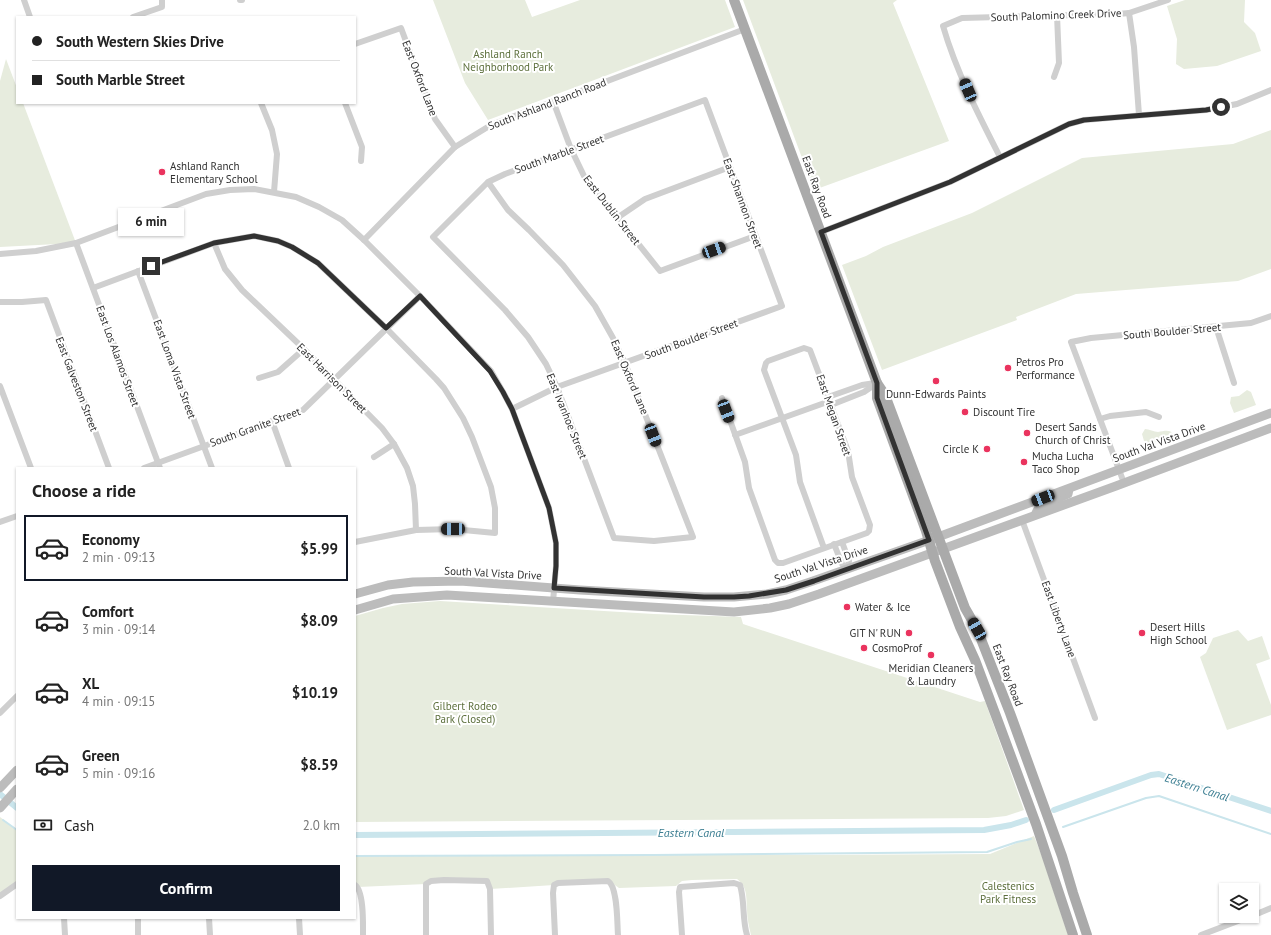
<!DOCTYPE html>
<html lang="en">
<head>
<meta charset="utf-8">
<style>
	body { margin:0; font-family:"PT Sans",sans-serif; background:#f2f2f2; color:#222; height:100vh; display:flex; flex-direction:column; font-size:15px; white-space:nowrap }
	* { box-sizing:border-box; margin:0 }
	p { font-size:13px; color:#767676 }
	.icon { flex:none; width:22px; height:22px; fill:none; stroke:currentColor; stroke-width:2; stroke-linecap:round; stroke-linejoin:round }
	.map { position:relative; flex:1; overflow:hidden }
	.sheet { position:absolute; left:16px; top:467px; width:340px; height:452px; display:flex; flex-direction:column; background:#fff; border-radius:0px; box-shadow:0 1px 3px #0004 }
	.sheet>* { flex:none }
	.top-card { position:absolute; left:16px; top:16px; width:340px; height:88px; border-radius:0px; box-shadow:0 1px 3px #0004; display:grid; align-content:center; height:88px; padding:0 16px; background:#fff }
	.fabs { position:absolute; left:1219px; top:883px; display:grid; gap:8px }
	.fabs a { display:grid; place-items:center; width:40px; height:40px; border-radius:0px; background:#fff; box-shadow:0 1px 3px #0004; font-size:20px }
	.end { position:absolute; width:18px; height:18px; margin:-9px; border:5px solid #323232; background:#fff; box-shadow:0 0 0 2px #fff }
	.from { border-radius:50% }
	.bubble { position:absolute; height:28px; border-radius:0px; background:#fff; box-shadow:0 1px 3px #0004; font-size:13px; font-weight:700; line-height:28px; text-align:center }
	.car { position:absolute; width:12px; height:24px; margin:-12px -6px; border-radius:5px; box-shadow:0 0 3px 1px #0007; background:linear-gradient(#222 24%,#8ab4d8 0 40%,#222 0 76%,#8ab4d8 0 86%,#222 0) }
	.top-card b { display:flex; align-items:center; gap:14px; height:38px; font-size:15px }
	.top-card b+b { border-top:1px solid #e0e0e0 }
	.top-card i { width:10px; height:10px; background:#222 }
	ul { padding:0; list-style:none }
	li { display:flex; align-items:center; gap:12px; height:66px; margin:0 8px 6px; padding:0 8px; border:2px solid transparent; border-radius:0px }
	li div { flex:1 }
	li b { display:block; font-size:15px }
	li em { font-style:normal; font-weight:700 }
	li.current { border-color:#111827 }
	li>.icon { width:36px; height:36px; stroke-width:1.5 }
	h2 { padding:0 16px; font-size:18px; line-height:48px }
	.pay { display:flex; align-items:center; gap:10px; height:44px; padding:0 16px; font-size:15px }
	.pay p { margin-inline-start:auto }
	.cta { display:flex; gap:8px; margin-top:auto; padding:8px 16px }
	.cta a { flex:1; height:46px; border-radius:0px; background:#111827; color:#fff; font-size:16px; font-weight:700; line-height:46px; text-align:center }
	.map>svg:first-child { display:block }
	.green { fill:#e7ecde }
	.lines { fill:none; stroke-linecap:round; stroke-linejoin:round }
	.stream { stroke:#cae5ec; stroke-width:2 }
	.canal { stroke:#cae5ec; stroke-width:6 }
	.minor { stroke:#cfcfcf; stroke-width:6 }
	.secondary { stroke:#bcbcbc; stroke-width:9 }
	.primary { stroke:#aaa; stroke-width:10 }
	.route { stroke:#323232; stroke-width:5 }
	.poi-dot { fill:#ea335e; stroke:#fff; stroke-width:1.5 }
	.labels { text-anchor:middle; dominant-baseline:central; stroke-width:4; stroke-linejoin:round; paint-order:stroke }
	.street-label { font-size:11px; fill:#323232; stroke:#fff }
	.park-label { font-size:11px; fill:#5d703d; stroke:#fff }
	.poi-label { font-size:11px; fill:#323232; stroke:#fff; text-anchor:start }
	.water-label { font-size:12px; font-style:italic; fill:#3a7d91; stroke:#fff }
</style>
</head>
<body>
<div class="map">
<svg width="1271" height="935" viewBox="0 0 1271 935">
	<rect width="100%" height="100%" fill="#fff"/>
	<g class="green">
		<path d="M433,0H525L532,17L580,0H725L735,27L488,120L465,83Z"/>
		<path d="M743,0H897L893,3L949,141L814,190Z"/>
		<path d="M1185,0H1245L1244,22L1255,33L1261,51L1217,66L1184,69L1176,64L1177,39L1167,6Z"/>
		<path d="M6,59L17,88V103H23L76,243L0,247V81Z"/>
		<path d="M1271,130V269L1238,281L1076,294L1016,317L1017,320L882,370L842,265L866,256L883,247L972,213L1082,158L1233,144Z"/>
		<path d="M1247,390L1251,392L1256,405L1234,413L1230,403L1231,397L1239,396Z"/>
		<path d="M1145,429C1149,429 1154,432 1158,432C1165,431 1170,429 1174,435L1151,444L1144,441L1142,434Z"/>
		<path d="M440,601L654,614L741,617L743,624L980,702L985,701L1024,810L1006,816L988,818L355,822V616L383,608L402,604Z"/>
		<path d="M1238,630L1248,641L1262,636L1270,659L1256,664L1271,705V715L1227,730L1200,657L1206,653L1213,638Z"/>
		<path d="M0,817L17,830V884L0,896Z"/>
		<path d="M1034,836L1043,859L1068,935H751C749,927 747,918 747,910C746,898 748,887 737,879L692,880L682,881L676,886L619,888L612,883L554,885L490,889L487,881L444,880L426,884L358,887L355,885V855H811L990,854Z"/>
	</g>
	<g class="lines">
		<g class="stream">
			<path d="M3,820L17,830"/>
			<path d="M1063,827L1146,798L1159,796L1271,834"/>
			<path d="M355,856L653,855L987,852L1017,842L1031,839"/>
		</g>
		<g class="canal">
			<path d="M0,794L17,808"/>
			<path d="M1054,810L1151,775L1159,774L1271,811"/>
			<path d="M355,835L984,830L1011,825L1026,820"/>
		</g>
		<g class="minor">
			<path d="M24,0L30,17"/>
			<path d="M240,0H242"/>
			<path d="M1129,13L1134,47L1139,115"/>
			<path d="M133,17L162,7V0"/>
			<path d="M355,44L401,28L435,119L455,147"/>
			<path d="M1054,77L1059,63L1057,15"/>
			<path d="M553,101L571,149L584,176L660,271L755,236"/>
			<path d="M261,103L272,130L277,154L274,192"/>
			<path d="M345,103L362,147L361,161"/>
			<path d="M1000,157C979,116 956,71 943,26L962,18L1118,14L1129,13L1168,0"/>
			<path d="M488,182L508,210L529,230L563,265L595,306L613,338L625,363L693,537L654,541L614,538L557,387L546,364L528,337L505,310L433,237L488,182L505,174L705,100L782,306L557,387L512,409"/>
			<path d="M617,218L645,199L730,167"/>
			<path d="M821,232L950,182L1069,124L1084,120L1206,110L1237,104L1271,90"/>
			<path d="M364,240L455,147L491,125L745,29"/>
			<path d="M76,243L160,468"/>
			<path d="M214,243L225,269L242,290L304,349L382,428L394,444L407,468L413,486L415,504L416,530"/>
			<path d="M0,254L36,251L76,243L206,194L230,190L254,189L296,197L319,207L342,220L364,240L420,296L491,371L503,392L512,409L549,508L556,543V566L553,602"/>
			<path d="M138,271L212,468"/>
			<path d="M93,288L214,243L254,236L278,241L292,247L318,263L386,328L436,379L444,388L463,418L472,437L491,487L495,508V533L453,529L416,530L355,542"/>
			<path d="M0,302H22L46,300L109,468"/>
			<path d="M1216,327L1234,383"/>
			<path d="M259,378L278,372L304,349"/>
			<path d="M0,386L31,468"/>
			<path d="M828,397L862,385L875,383"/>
			<path d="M722,398L745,462L749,488L775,560L778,563H783L867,533L869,531L870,525L852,477L848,451L810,350L804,348L768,361L766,363L764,370L796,455L800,482L824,548"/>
			<path d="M831,405L864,392L877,383"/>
			<path d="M1100,419L1110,416L1146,412L1159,417"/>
			<path d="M272,421L289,468"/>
			<path d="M735,435L830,401"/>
			<path d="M374,457L394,444"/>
			<path d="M144,468L303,410L420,296"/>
			<path d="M1124,483L1071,342L1091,338L1251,323L1271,316"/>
			<path d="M1022,520L1095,718"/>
			<path d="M0,522L17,516"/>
			<path d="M834,544L842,564L847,569L849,561L842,542"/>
			<path d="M0,713L17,696"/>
			<path d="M355,885C364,891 363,924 363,935"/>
			<path d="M0,896L17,884"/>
			<path d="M1252,916L1271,908"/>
			<path d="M64,918L65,935"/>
			<path d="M138,918V935"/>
			<path d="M209,918L210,935"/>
			<path d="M299,918L300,935"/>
			<path d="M426,935V884L431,881L444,880L487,881L490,889L491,935"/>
			<path d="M555,935L553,893L554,885L558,883L608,881C618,887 617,923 618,935"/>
			<path d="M682,935L679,892L680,887L734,883L740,885C745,901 742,919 747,935"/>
			<path d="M1201,935L1251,916"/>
		</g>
		<g class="secondary">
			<path d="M1036,513L1039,507L1068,494L1069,489"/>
			<path d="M355,594L388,585L413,582L460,581L580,590L704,597H734L767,594L786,590L813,581L938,537L1271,413"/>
			<path d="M355,610L393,599L447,595L734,612L770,608L789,604L819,594L1116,486L1271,428"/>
			<path d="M0,788L17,770"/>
			<path d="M0,808L17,789"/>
		</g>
		<g class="primary">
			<path d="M734,0L877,383L885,395L965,608L977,629L1010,713L1062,856L1073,893L1087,935"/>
			<path d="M877,383V398L926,531L935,561L960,627L975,660L996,716L1036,824L1073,935"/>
		</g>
	</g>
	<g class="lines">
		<path class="route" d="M151,266L214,243L254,236L278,241L292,247L318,263L386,328L420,296L490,371L503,392L512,409L549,508L556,543V566L554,588L704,597H734L749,596L786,590L814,581L929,540L877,398V383L821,232L950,182L1069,124L1084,120L1206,110L1221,107"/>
	</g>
	<g class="poi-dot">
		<circle cx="162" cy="172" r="4"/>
		<circle cx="1008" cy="368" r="4"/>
		<circle cx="936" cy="381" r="4"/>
		<circle cx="965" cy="412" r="4"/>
		<circle cx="1027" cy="433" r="4"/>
		<circle cx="987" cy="449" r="4"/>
		<circle cx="1024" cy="462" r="4"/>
		<circle cx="847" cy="607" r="4"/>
		<circle cx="909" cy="633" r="4"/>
		<circle cx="1142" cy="633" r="4"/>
		<circle cx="864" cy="648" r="4"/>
		<circle cx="931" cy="655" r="4"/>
	</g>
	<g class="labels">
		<g class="street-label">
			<text transform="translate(1056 15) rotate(-2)">South Palomino Creek Drive</text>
			<text transform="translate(420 78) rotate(69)">East Oxford Lane</text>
			<text transform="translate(547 104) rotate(-21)">South Ashland Ranch Road</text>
			<text transform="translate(559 154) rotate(-20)">South Marble Street</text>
			<text transform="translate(817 187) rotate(70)">East Ray Road</text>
			<text transform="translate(743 203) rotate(70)">East Shannon Street</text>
			<text transform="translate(612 210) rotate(52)">East Dublin Street</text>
			<text transform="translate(1172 331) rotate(-5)">South Boulder Street</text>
			<text transform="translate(691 339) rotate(-20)">South Boulder Street</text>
			<text transform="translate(118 356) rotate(70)">East Los Alamos Street</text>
			<text transform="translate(175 369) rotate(70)">East Loma Vista Street</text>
			<text transform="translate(630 377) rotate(67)">East Oxford Lane</text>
			<text transform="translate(332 378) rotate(45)">East Harrison Street</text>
			<text transform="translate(77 384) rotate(69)">East Galveston Street</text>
			<text transform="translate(834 415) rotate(71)">East Megan Street</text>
			<text transform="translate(567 416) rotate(68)">East Ivanhoe Street</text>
			<text transform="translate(255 427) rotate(-20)">South Granite Street</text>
			<text transform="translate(1159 442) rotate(-20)">South Val Vista Drive</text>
			<text transform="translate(821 564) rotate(-18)">South Val Vista Drive</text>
			<text transform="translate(493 573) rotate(3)">South Val Vista Drive</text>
			<text transform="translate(1059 619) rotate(70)">East Liberty Lane</text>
			<text transform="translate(1008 675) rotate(69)">East Ray Road</text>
		</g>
		<g class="park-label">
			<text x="508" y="54">Ashland Ranch<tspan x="508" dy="13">Neighborhood Park</tspan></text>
			<text x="465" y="706">Gilbert Rodeo<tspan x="465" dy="13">Park (Closed)</tspan></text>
			<text x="1008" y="886">Calestenics<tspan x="1008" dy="13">Park Fitness</tspan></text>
		</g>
		<g class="poi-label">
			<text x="170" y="166">Ashland Ranch<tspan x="170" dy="13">Elementary School</tspan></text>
			<text x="1016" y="362">Petros Pro<tspan x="1016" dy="13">Performance</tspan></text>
			<text x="936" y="394" text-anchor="middle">Dunn-Edwards Paints</text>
			<text x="973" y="412">Discount Tire</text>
			<text x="1035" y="427">Desert Sands<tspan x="1035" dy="13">Church of Christ</tspan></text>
			<text x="979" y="449" text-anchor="end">Circle K</text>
			<text x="1032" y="456">Mucha Lucha<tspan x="1032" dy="13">Taco Shop</tspan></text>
			<text x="855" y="607">Water &amp; Ice</text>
			<text x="1150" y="627">Desert Hills<tspan x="1150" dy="13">High School</tspan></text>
			<text x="901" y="633" text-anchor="end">GIT N' RUN</text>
			<text x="872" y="648">CosmoProf</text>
			<text x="931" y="668" text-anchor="middle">Meridian Cleaners<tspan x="931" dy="13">&amp; Laundry</tspan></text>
		</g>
		<g class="water-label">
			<text transform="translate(1197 787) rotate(18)">Eastern Canal</text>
			<text x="691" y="832">Eastern Canal</text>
		</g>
	</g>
</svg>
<div class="fabs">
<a><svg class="icon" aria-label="layers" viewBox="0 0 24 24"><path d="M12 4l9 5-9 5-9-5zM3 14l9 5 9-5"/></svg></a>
</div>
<i class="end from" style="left:1221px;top:107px"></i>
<i class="end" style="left:151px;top:266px"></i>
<div class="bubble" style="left:118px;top:208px;width:66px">6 min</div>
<i class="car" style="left:968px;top:90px;rotate:337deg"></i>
<i class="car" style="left:714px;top:250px;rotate:70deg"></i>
<i class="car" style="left:726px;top:411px;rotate:159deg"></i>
<i class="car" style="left:653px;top:435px;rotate:159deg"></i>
<i class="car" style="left:1043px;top:498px;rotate:249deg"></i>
<i class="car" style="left:453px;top:529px;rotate:269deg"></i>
<i class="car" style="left:977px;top:629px;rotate:330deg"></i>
<div class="top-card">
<b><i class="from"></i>South Western Skies Drive</b>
<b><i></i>South Marble Street</b>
</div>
<section class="sheet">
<h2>Choose a ride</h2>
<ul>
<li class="current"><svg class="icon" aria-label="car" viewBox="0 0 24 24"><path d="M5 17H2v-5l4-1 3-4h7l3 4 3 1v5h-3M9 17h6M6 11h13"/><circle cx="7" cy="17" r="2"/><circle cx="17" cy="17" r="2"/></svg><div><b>Economy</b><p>2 min · 09:13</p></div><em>$5.99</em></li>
<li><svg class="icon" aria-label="car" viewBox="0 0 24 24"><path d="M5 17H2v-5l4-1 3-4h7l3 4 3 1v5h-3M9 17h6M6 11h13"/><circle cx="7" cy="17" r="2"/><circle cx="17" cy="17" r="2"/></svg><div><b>Comfort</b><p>3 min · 09:14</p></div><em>$8.09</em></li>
<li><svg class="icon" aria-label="car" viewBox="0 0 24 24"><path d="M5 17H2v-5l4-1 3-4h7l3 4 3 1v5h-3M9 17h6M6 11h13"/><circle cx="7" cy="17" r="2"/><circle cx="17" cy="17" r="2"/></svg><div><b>XL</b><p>4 min · 09:15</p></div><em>$10.19</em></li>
<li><svg class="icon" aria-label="car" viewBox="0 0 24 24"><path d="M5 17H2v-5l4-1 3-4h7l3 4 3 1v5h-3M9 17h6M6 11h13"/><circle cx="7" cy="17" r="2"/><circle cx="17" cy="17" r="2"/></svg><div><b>Green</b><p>5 min · 09:16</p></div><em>$8.59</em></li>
</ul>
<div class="pay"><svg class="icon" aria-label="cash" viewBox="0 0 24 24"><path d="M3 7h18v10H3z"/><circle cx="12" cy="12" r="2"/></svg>Cash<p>2.0 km</p></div>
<div class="cta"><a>Confirm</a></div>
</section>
</div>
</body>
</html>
